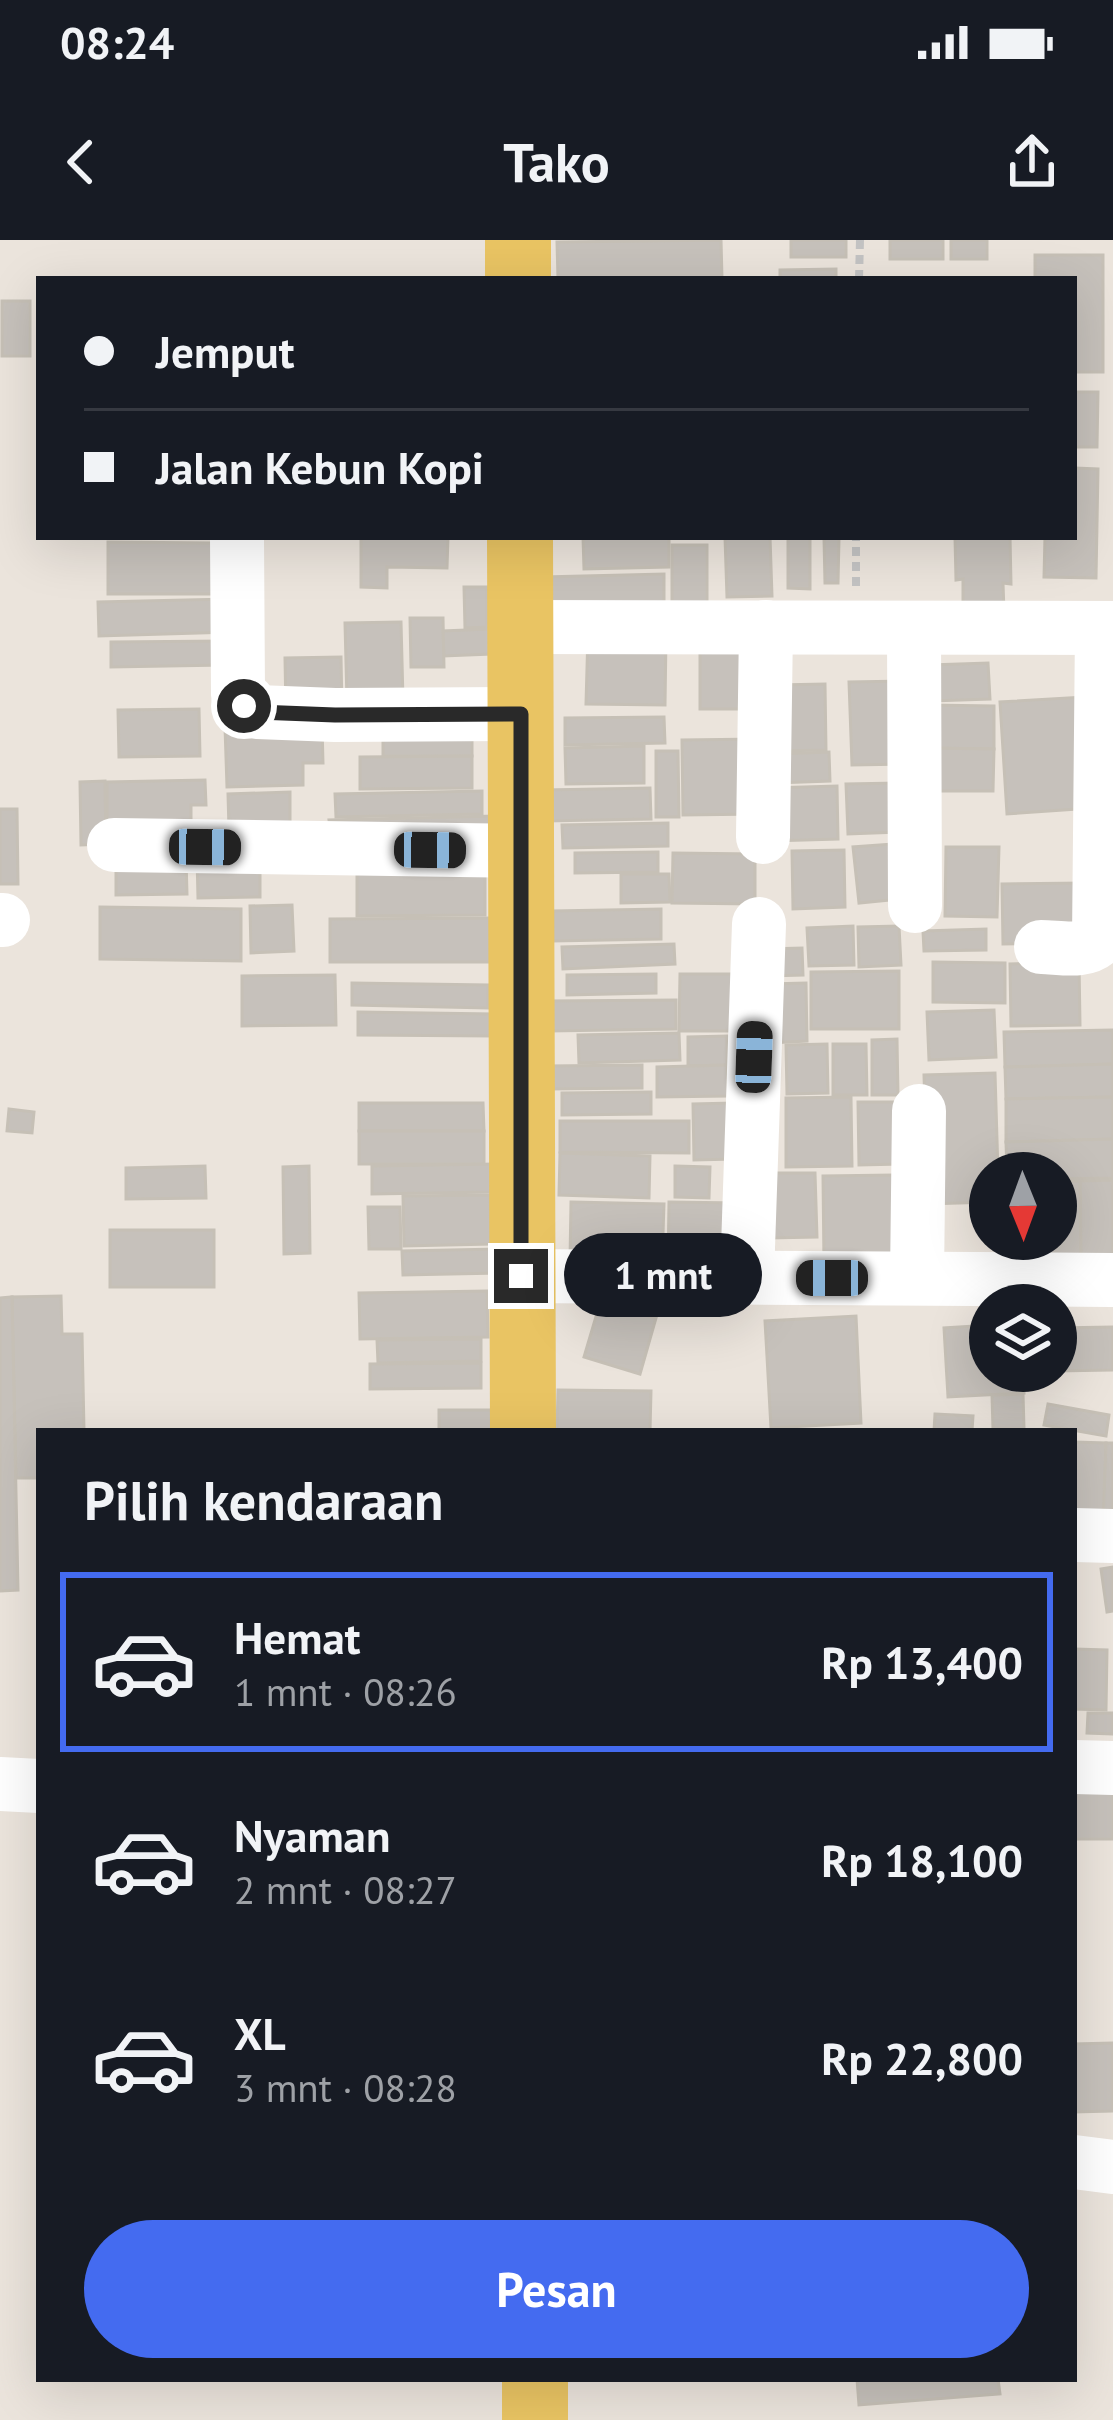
<!DOCTYPE html>
<html lang="id">
<head>
<meta charset="utf-8">
<style>
	body { margin:0; font-family:"PT Sans",sans-serif; background:#20242c; color:#f1f3f6; height:100vh; display:flex; flex-direction:column; font-size:45px; white-space:nowrap }
	* { box-sizing:border-box; margin:0 }
	p { font-size:39px; color:#9ea1a6 }
	.icon { flex:none; width:66px; height:66px; fill:none; stroke:currentColor; stroke-width:2; stroke-linecap:round; stroke-linejoin:round }
	.map { position:relative; flex:1; overflow:hidden }
	.drawer { position:absolute; left:36px; top:1188px; width:1041px; height:954px; display:flex; flex-direction:column; background:#171b24; border-radius:0px; box-shadow:0 12px 48px #0002 }
	.drawer>* { flex:none }
	.top-card { position:absolute; left:36px; top:36px; width:1041px; height:264px; border-radius:0px; box-shadow:0 12px 48px #0002; display:grid; align-content:center; height:264px; padding:0 48px; background:#171b24 }
	.needle { width:78px; rotate:179deg }
	.buttons { position:absolute; left:969px; top:912px; display:grid; gap:24px }
	.buttons a { display:grid; place-items:center; width:108px; height:108px; border-radius:50%; background:#171b24; box-shadow:0 12px 48px #0002; font-size:60px }
	.end { position:absolute; width:54px; height:54px; margin:-27px; border:15px solid #292929; background:#fff; box-shadow:0 0 0 6px #fff }
	.from { border-radius:50% }
	.bubble { position:absolute; height:84px; border-radius:42px; background:#171b24; box-shadow:0 12px 48px #0002; font-size:39px; font-weight:700; line-height:84px; text-align:center }
	.car { position:absolute; width:36px; height:72px; margin:-36px -18px; border-radius:15px; box-shadow:0 0 9px 3px #0007; background:linear-gradient(#222 24%,#8ab4d8 0 40%,#222 0 76%,#8ab4d8 0 86%,#222 0) }
	.top-card b { display:flex; align-items:center; gap:42px; height:114px; font-size:45px }
	.top-card b+b { border-top:3px solid #363941 }
	.top-card i { width:30px; height:30px; background:#f1f3f6 }
	ul { padding:0; list-style:none }
	li { display:flex; align-items:center; gap:36px; height:180px; margin:0 24px 18px; padding:0 24px; border:6px solid transparent; border-radius:0px }
	li div { flex:1 }
	li b { display:block; font-size:45px }
	li em { font-style:normal; font-weight:700 }
	li.current { border-color:#446bf0 }
	li>.icon { width:108px; height:108px; stroke-width:1.5 }
	h2 { padding:0 48px; font-size:54px; line-height:144px }
	.cta { display:flex; gap:24px; margin-top:auto; padding:24px 48px }
	.cta a { flex:1; height:138px; border-radius:72px; background:#446bf0; color:#fff; font-size:48px; font-weight:700; line-height:138px; text-align:center }
	.status { display:flex; justify-content:space-between; align-items:center; height:84px; padding:0 60px; background:#171b24; direction:ltr }
	.status svg { height:33px; fill:currentColor }
	header { display:flex; justify-content:space-between; align-items:center; height:156px; padding:0 48px; background:#171b24; font-size:54px; font-weight:700 }
	.map>svg:first-child { display:block }
	.building { fill:#c6c1bb; stroke:#c6c0b6; stroke-width:3 }
	.lines { fill:none; stroke-linecap:round; stroke-linejoin:round }
	.path { stroke:#c3c3c3; stroke-width:8; stroke-dasharray:9 6; stroke-linecap:butt }
	.minor { stroke:#fff; stroke-width:54 }
	.major { stroke:#e9c463; stroke-width:66 }
	.route { stroke:#292929; stroke-width:15 }
</style>
</head>
<body>
<div class="status"><b>08:24</b><svg viewBox="0 0 49 12"><path d="M0 12V9h3v3zM5 12V6h3v6zM10 12V3h3v9zM15 12V0h3v12zM26 1h20v11H26zM47 4h2v5h-2z"/></svg></div>
<header><svg class="icon" aria-label="back" viewBox="0 0 24 24"><path d="M15 5l-7 7 7 7"/></svg>Tako<svg class="icon" aria-label="share" viewBox="0 0 24 24"><path d="M12 15V3M7 8l5-5 5 5M5 13v7h14v-7"/></svg></header>
<div class="map">
<svg width="1113" height="2180" viewBox="0 0 1113 2180">
	<rect width="100%" height="100%" fill="#ebe4dc"/>
	<g class="building">
		<path d="M721,0L722,39H558L557,2Z"/>
		<rect x="791" y="0" width="55" height="17"/>
		<rect x="890" y="0" width="53" height="19"/>
		<rect x="951" y="0" width="36" height="19"/>
		<path d="M1035,15H1103V132H1074V39H1035Z"/>
		<path d="M836,29V39H780V30Z"/>
		<rect x="2" y="61" width="28" height="55"/>
		<path d="M1074,152H1098L1097,207H1074Z"/>
		<path d="M1074,228L1098,229L1096,338L1044,337L1045,297H1074Z"/>
		<path d="M361,297H448L447,328L387,327V348L361,347Z"/>
		<path d="M583,297H669V327L584,329Z"/>
		<path d="M725,297H770L772,356L727,357Z"/>
		<path d="M788,297H810V349L788,348Z"/>
		<path d="M955,297H1010L1011,344L1003,343L1004,372L963,373V339L956,340Z"/>
		<path d="M824,298H839L838,343H825Z"/>
		<path d="M108,302L213,303L212,354H108Z"/>
		<rect x="672" y="305" width="35" height="62"/>
		<path d="M664,334V375L544,378L543,337Z"/>
		<path d="M464,347H487V387L465,388Z"/>
		<path d="M230,359L231,392L99,396L98,362Z"/>
		<path d="M410,378H443L444,427H411Z"/>
		<path d="M401,382L403,460L347,461L345,383Z"/>
		<path d="M490,389L491,414L444,416L443,391Z"/>
		<path d="M588,393L666,396L665,465L586,464Z"/>
		<path d="M224,401V425L111,427V402Z"/>
		<path d="M700,405H753L754,469H700Z"/>
		<path d="M341,417L342,470L286,472L285,418Z"/>
		<path d="M988,423L990,459L932,461L930,425Z"/>
		<path d="M905,441L907,524L852,525L849,442Z"/>
		<path d="M825,444L826,510L778,511L776,445Z"/>
		<path d="M1084,457L1091,568L1007,574L1000,462Z"/>
		<path d="M928,465L994,466V509L927,508Z"/>
		<path d="M199,469L200,516L119,517L118,470Z"/>
		<path d="M664,477L665,503L565,505V478Z"/>
		<path d="M322,485L323,523H303V545L227,547L225,487Z"/>
		<rect x="383" y="489" width="89" height="27"/>
		<path d="M759,499V574L683,575L682,500Z"/>
		<path d="M644,506V543L566,544L565,508Z"/>
		<path d="M927,508L994,509L993,551H927Z"/>
		<path d="M656,511H678L679,577H656Z"/>
		<path d="M829,512L830,541L776,543V514Z"/>
		<path d="M472,516V548L360,549V517Z"/>
		<path d="M205,540L206,565H191V580L107,593V542Z"/>
		<path d="M105,541L106,604L81,605L80,542Z"/>
		<path d="M898,543L899,592L848,594L846,544Z"/>
		<path d="M837,546L838,599L771,601L770,548Z"/>
		<path d="M650,548L651,579L545,581V550Z"/>
		<path d="M482,551V574L336,577L335,554Z"/>
		<path d="M290,552V588L229,589L228,554Z"/>
		<path d="M0,569H17L18,644H0Z"/>
		<path d="M495,576V607L332,603L329,580Z"/>
		<path d="M668,583V606L563,608L562,585Z"/>
		<path d="M906,603L911,658L859,663L853,607Z"/>
		<path d="M946,607H999L997,677L945,676Z"/>
		<path d="M844,610L845,667L793,669L792,611Z"/>
		<path d="M658,612V632L575,633V613Z"/>
		<path d="M673,613L755,614V664L672,663Z"/>
		<path d="M260,615V657L198,658L197,616Z"/>
		<path d="M186,618L187,654L116,655V620Z"/>
		<path d="M485,633V675L357,676V634Z"/>
		<path d="M621,634H669L670,662L621,663Z"/>
		<path d="M1085,643L1086,703L1003,704L1002,644Z"/>
		<path d="M292,665L294,711L251,713L250,666Z"/>
		<path d="M100,667L241,669V721L100,719Z"/>
		<path d="M661,669V699L553,701V671Z"/>
		<path d="M492,678L491,722H330V679Z"/>
		<path d="M853,686L854,725L809,726L807,688Z"/>
		<path d="M899,686L901,725L859,727L858,687Z"/>
		<path d="M986,689V710L924,711L923,691Z"/>
		<path d="M674,704L675,724L563,729L562,707Z"/>
		<path d="M802,708L803,735L768,736L767,709Z"/>
		<path d="M933,722L1005,723V763L933,762Z"/>
		<path d="M1079,722L1080,785L1011,786L1010,724Z"/>
		<path d="M899,731V789H811V732Z"/>
		<path d="M656,734V753L567,755V735Z"/>
		<path d="M680,734H742V791H679Z"/>
		<path d="M335,735L336,785L242,786V736Z"/>
		<path d="M352,743L488,745V768L352,765Z"/>
		<path d="M806,743L807,801L770,803L768,744Z"/>
		<path d="M676,760V789L549,791L548,761Z"/>
		<path d="M994,770L996,817L929,820L927,772Z"/>
		<path d="M358,772L493,774V796L358,795Z"/>
		<path d="M1113,790V824L1005,827L1004,792Z"/>
		<path d="M679,793L680,820L579,823L578,795Z"/>
		<path d="M727,796V825L688,826V797Z"/>
		<path d="M897,799L898,855H872V800Z"/>
		<path d="M827,804L828,853L787,854L786,805Z"/>
		<path d="M833,804H866L867,855H833Z"/>
		<path d="M1113,824V857L1006,859L1005,827Z"/>
		<path d="M642,825V848L548,849V826Z"/>
		<path d="M727,825L728,856L657,857V827Z"/>
		<path d="M995,833L998,933H990V962L928,964L924,835Z"/>
		<path d="M651,852V874L562,875V853Z"/>
		<path d="M851,857L852,926L786,927V858Z"/>
		<path d="M1113,857V899L1006,902V859Z"/>
		<path d="M858,862H900L901,924L859,925Z"/>
		<path d="M359,863H483L484,891H359Z"/>
		<path d="M733,863L734,919L694,920L693,864Z"/>
		<path d="M9,869L34,872L32,893L7,891Z"/>
		<path d="M560,881H689V913L560,912Z"/>
		<rect x="359" y="891" width="125" height="33"/>
		<path d="M1113,899V938L1056,939V933H1007L1006,902Z"/>
		<path d="M560,913L650,916L649,958L559,955Z"/>
		<path d="M495,924V952L372,954V926Z"/>
		<path d="M205,926L206,958L126,959V928Z"/>
		<path d="M309,926L310,1013L284,1014L283,927Z"/>
		<path d="M675,926L710,927L709,958L675,957Z"/>
		<path d="M769,933H815L817,997L769,998Z"/>
		<path d="M893,935L894,1023H824L823,936Z"/>
		<path d="M1113,940V1028L1081,1029L1080,941Z"/>
		<path d="M1056,941H1080L1081,1029L1046,1030L1045,999H1056Z"/>
		<path d="M490,955L491,1004L404,1006L403,956Z"/>
		<path d="M571,962L664,964L662,1023L570,1021Z"/>
		<path d="M669,962L738,963L737,1031L668,1030Z"/>
		<path d="M368,967H400L401,1009H369Z"/>
		<rect x="110" y="990" width="104" height="57"/>
		<path d="M1013,999H1045L1046,1030H1014Z"/>
		<path d="M498,1009L499,1033L403,1035L402,1011Z"/>
		<path d="M487,1051L488,1097L360,1099L359,1053Z"/>
		<path d="M61,1056L62,1094H82L84,1191H39V1238H16L12,1057Z"/>
		<path d="M12,1057L18,1350L0,1351V1058Z"/>
		<path d="M600,1063L656,1078L640,1134L584,1117Z"/>
		<path d="M856,1076L861,1183L771,1188L765,1081Z"/>
		<path d="M990,1085V1131H1023L1024,1153L948,1157L944,1088Z"/>
		<path d="M1113,1087V1130L1056,1131V1088Z"/>
		<path d="M481,1099V1121L378,1123L377,1100Z"/>
		<path d="M481,1123V1148L370,1149V1124Z"/>
		<path d="M558,1150L651,1151L650,1191L557,1190Z"/>
		<path d="M1023,1154L1024,1189H993L992,1155Z"/>
		<path d="M1048,1164L1109,1175L1106,1196L1044,1185Z"/>
		<rect x="439" y="1170" width="63" height="21"/>
		<path d="M935,1174L973,1176L972,1191H934Z"/>
		<path d="M1074,1202L1106,1203L1104,1276L1074,1275Z"/>
		<path d="M1106,1203H1113V1284H1103Z"/>
		<path d="M1113,1327V1371L1107,1372L1101,1329Z"/>
		<path d="M1074,1409L1107,1410L1106,1470L1074,1469Z"/>
		<path d="M1088,1473H1113V1494L1087,1493Z"/>
		<rect x="1074" y="1543" width="39" height="56"/>
		<path d="M1113,1803V1871L1074,1872V1804Z"/>
		<path d="M857,2139H998L1000,2154L859,2165Z"/>
	</g>
	<g class="lines">
		<g class="path">
			<path d="M859,39L860,0"/>
			<path d="M856,346V297"/>
		</g>
		<g class="minor">
			<path d="M237,297L238,455L244,466L257,472L335,475L521,474"/>
			<path d="M521,387L1113,388"/>
			<path d="M914,389L915,666"/>
			<path d="M763,597L766,387"/>
			<path d="M114,605L520,611"/>
			<path d="M0,680H3"/>
			<path d="M1041,707C1059,707 1087,714 1099,699L1102,388"/>
			<path d="M521,1036L1113,1040"/>
			<path d="M747,1037L759,684"/>
			<path d="M917,1038L919,871"/>
			<path d="M1074,1295L1113,1296"/>
			<path d="M1074,1527L1113,1528"/>
			<path d="M0,1544L39,1546"/>
			<path d="M1074,1922L1113,1927"/>
		</g>
		<g class="major">
			<path d="M518,0V39"/>
			<path d="M520,297L523,1191"/>
			<path d="M535,2180V2139"/>
		</g>
	</g>
	<g class="lines">
		<path class="route" d="M244,466L257,472L335,475L521,474V1036"/>
	</g>
</svg>
<div class="buttons">
<a><svg class="needle" viewBox="-14 -14 28 28"><path d="M0-13l5 13h-10z" fill="#e53935"/><path d="M0 13l5-13h-10z" fill="#9ea1a6"/></svg></a>
<a><svg class="icon" aria-label="layers" viewBox="0 0 24 24"><path d="M12 4l9 5-9 5-9-5zM3 14l9 5 9-5"/></svg></a>
</div>
<i class="end from" style="left:244px;top:466px"></i>
<i class="end" style="left:521px;top:1036px"></i>
<div class="bubble" style="left:564px;top:993px;width:198px">1 mnt</div>
<i class="car" style="left:205px;top:607px;rotate:91deg"></i>
<i class="car" style="left:430px;top:610px;rotate:91deg"></i>
<i class="car" style="left:754px;top:817px;rotate:2deg"></i>
<i class="car" style="left:832px;top:1038px;rotate:270deg"></i>
<div class="top-card">
<b><i class="from"></i>Jemput</b>
<b><i></i>Jalan Kebun Kopi</b>
</div>
<section class="drawer">
<h2>Pilih kendaraan</h2>
<ul>
<li class="current"><svg class="icon" aria-label="car" viewBox="0 0 24 24"><path d="M5 17H2v-5l4-1 3-4h7l3 4 3 1v5h-3M9 17h6M6 11h13"/><circle cx="7" cy="17" r="2"/><circle cx="17" cy="17" r="2"/></svg><div><b>Hemat</b><p>1 mnt · 08:26</p></div><em>Rp 13,400</em></li>
<li><svg class="icon" aria-label="car" viewBox="0 0 24 24"><path d="M5 17H2v-5l4-1 3-4h7l3 4 3 1v5h-3M9 17h6M6 11h13"/><circle cx="7" cy="17" r="2"/><circle cx="17" cy="17" r="2"/></svg><div><b>Nyaman</b><p>2 mnt · 08:27</p></div><em>Rp 18,100</em></li>
<li><svg class="icon" aria-label="car" viewBox="0 0 24 24"><path d="M5 17H2v-5l4-1 3-4h7l3 4 3 1v5h-3M9 17h6M6 11h13"/><circle cx="7" cy="17" r="2"/><circle cx="17" cy="17" r="2"/></svg><div><b>XL</b><p>3 mnt · 08:28</p></div><em>Rp 22,800</em></li>
</ul>
<div class="cta"><a>Pesan</a></div>
</section>
</div>
</body>
</html>
